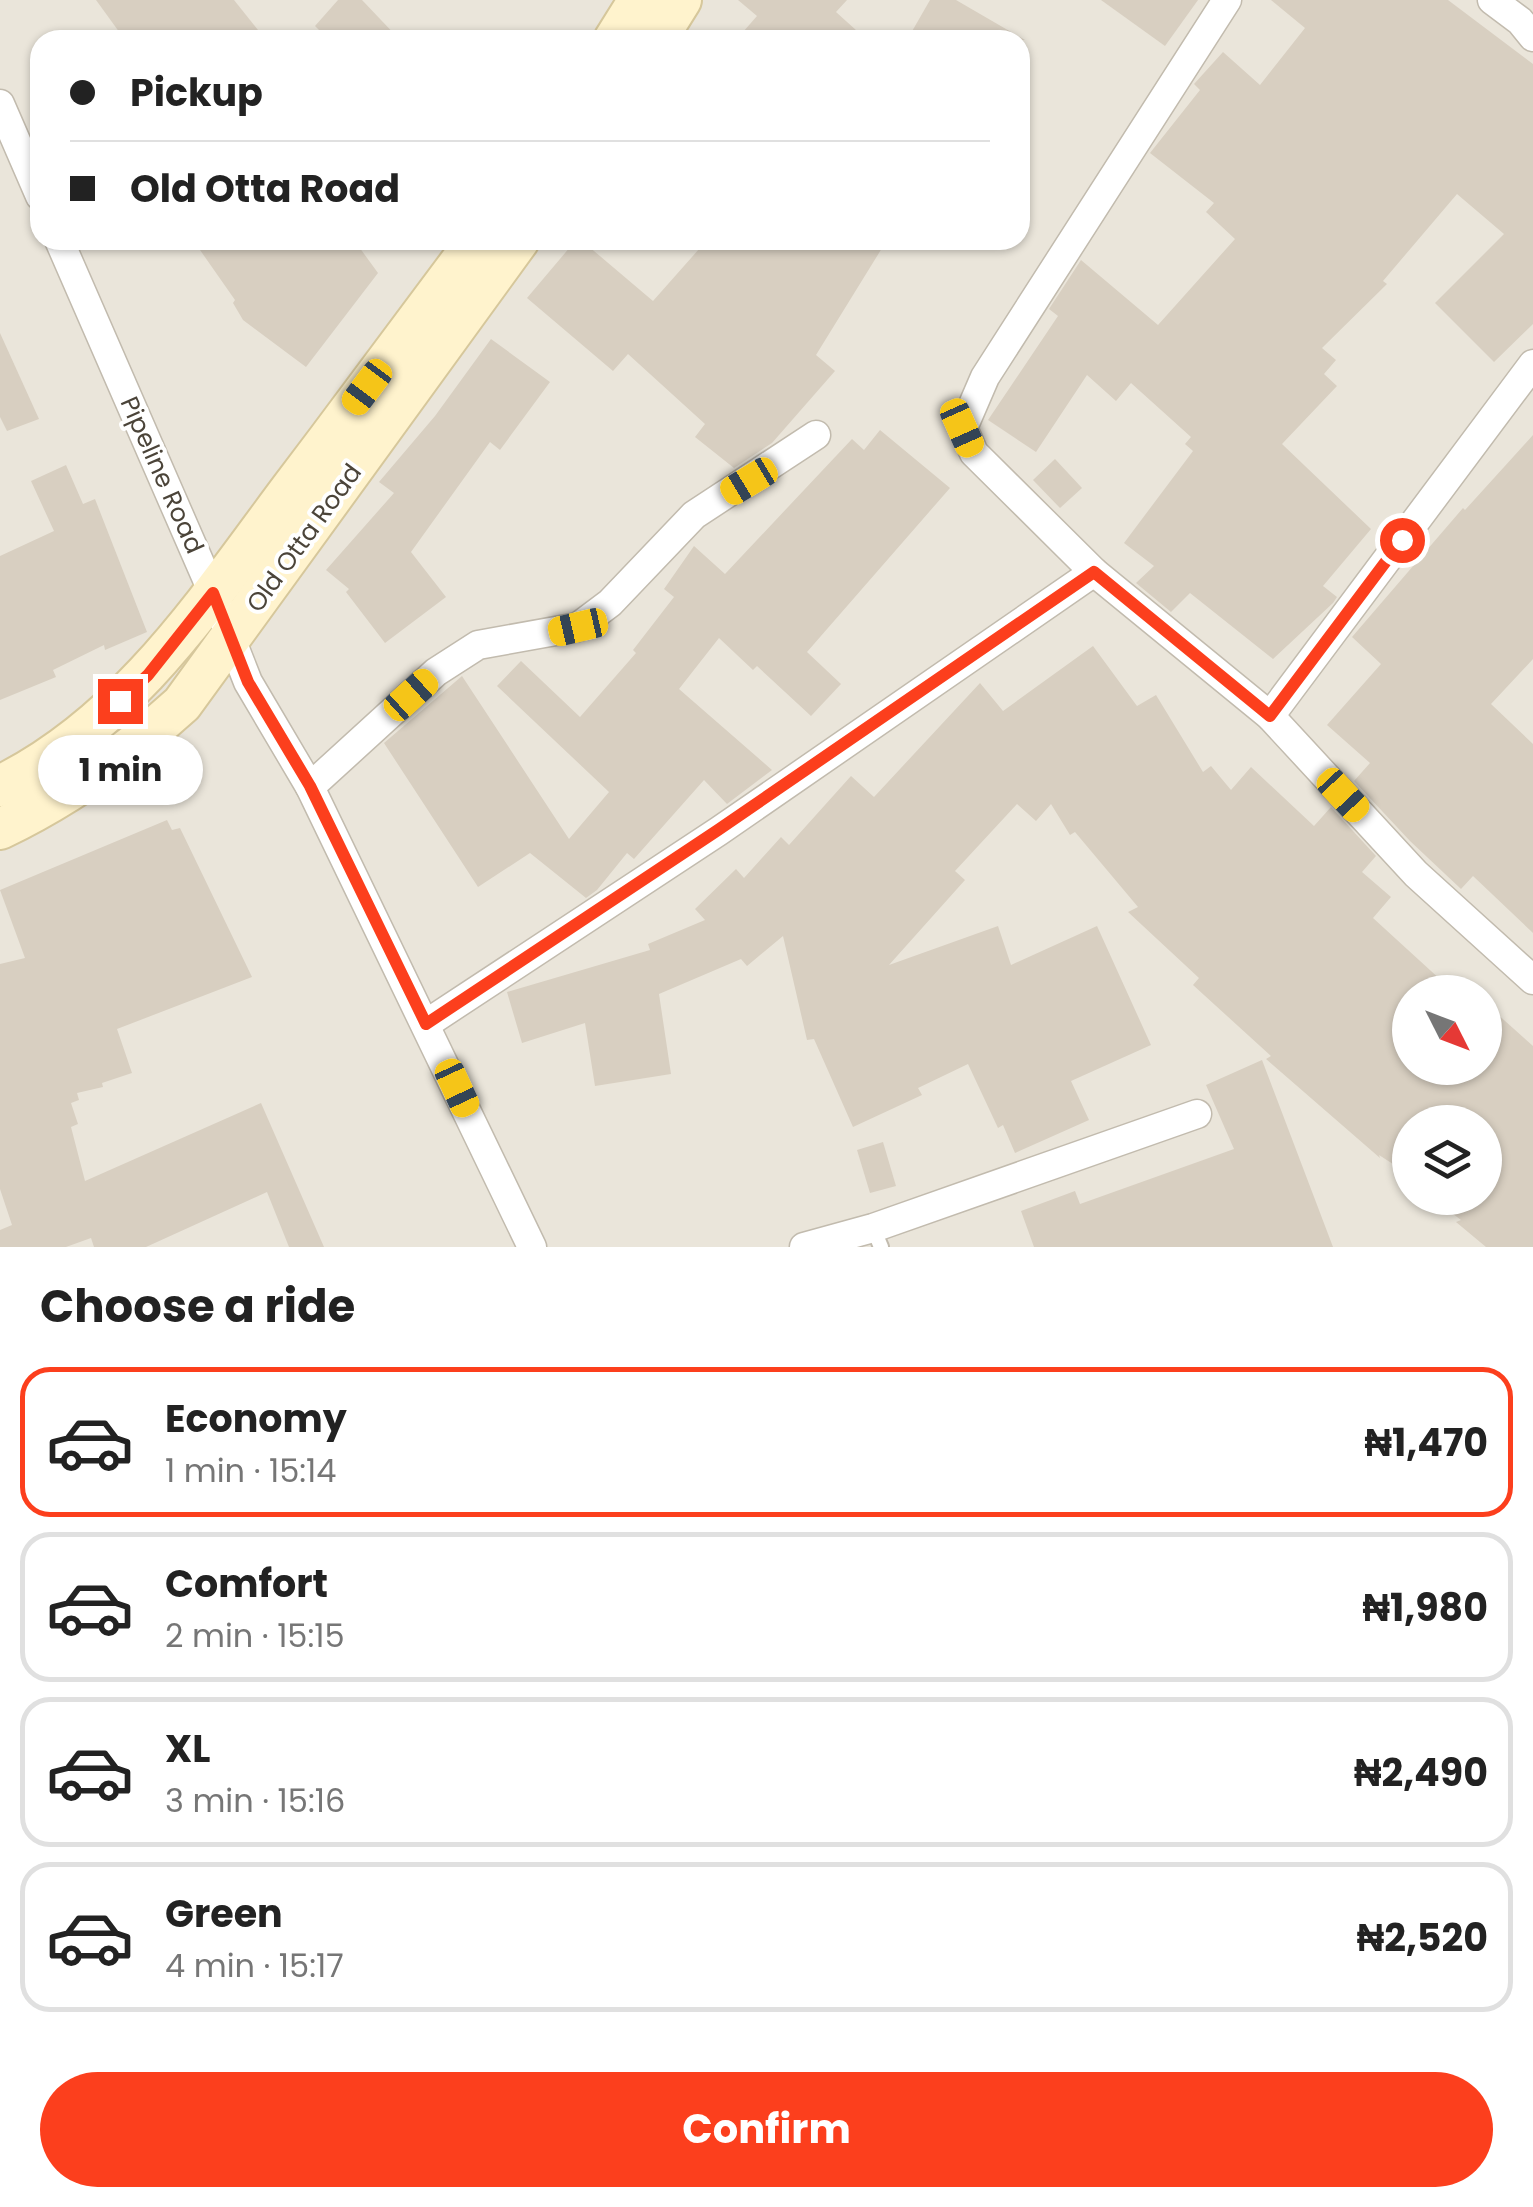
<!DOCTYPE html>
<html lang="en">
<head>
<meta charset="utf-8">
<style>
	body { margin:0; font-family:Poppins,sans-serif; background:#f6f6f6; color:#222; height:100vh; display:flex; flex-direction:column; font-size:38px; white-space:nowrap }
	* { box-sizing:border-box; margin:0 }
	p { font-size:32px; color:#767676 }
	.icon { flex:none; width:55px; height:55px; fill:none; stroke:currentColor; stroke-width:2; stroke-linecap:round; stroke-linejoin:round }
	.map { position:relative; height:1247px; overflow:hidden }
	.panel { display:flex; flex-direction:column; background:#fff; flex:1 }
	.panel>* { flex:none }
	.hud { position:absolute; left:30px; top:30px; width:1000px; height:220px; border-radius:30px; box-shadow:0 2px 8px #0004; display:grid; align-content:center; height:220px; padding:0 40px; background:#fff }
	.needle { width:65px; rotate:132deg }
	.fabs { position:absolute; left:1392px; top:975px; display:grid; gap:20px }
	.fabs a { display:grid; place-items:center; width:110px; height:110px; border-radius:50%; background:#fff; box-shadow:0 2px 8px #0004; font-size:50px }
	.end { position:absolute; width:45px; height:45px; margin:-22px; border:12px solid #fc3f1d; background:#fff; box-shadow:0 0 0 5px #fff }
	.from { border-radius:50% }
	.bubble { position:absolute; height:70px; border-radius:35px; background:#fff; box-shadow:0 2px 8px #0004; font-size:32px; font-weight:700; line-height:70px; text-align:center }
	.car { position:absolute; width:30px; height:60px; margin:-30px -15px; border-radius:12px; box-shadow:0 0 8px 2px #0007; background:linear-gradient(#f5c518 24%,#345 0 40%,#f5c518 0 76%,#345 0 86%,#f5c518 0) }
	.hud b { display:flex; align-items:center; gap:35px; height:95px; font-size:38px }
	.hud b+b { border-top:2px solid #e0e0e0 }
	.hud i { width:25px; height:25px; background:#222 }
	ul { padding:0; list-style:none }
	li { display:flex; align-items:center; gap:30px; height:150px; margin:0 20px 15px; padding:0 20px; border:5px solid #e0e0e0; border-radius:30px }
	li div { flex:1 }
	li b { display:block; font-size:38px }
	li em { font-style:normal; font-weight:700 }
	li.on { border-color:#fc3f1d }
	li>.icon { width:90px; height:90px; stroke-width:1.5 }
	h2 { padding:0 40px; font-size:45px; line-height:120px }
	.primary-button { display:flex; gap:20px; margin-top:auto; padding:20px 40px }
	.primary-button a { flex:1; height:115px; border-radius:60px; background:#fc3f1d; color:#fff; font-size:40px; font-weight:700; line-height:115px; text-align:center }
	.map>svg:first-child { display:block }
	.residential { fill:#eae5da; fill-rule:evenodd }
	.building { fill:#d8cfc1 }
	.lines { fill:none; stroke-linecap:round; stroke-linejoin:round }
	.service-casing { stroke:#c2bbae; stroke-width:18 }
	.minor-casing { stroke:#c2bbae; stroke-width:31 }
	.secondary-casing { stroke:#d6c79b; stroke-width:44 }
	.service { stroke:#fff; stroke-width:14 }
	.minor { stroke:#fff; stroke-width:28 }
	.secondary { stroke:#fff3cd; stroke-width:40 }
	.route { stroke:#fc3f1d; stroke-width:12 }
	.labels { text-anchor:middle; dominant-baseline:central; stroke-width:8; stroke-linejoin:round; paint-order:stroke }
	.street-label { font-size:25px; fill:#4b4439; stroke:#fff }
</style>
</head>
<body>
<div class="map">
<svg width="1533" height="1247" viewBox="0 0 1533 1247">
	<rect width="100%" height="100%" fill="#f6f3ec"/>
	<path class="residential" d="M0,0H1533V1247H0ZM40,40H1020V240H40ZM1410,992H1485V1068H1410ZM1410,1122H1485V1198H1410Z"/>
	<g class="building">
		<path d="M96,0H234L266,40H125Z"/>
		<path d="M338,0H362L400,40H329L315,26Z"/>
		<path d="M738,0H847L836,12L867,40H736L757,16Z"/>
		<path d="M930,0H956L1025,40H907Z"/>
		<path d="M1101,0H1198L1165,46Z"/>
		<path d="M1271,0H1448L1533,64V324L1494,362L1435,303L1504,234L1457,194L1383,281L1387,284L1322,348L1336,360L1324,374L1337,386L1282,444L1371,529L1323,586L1337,597L1333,603L1273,659L1190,593L1171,612L1136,583L1154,566L1124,543L1193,451L1185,444L1191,437L1131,383L1116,401L1087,375L1036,452L988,420L1058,316L1049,309L1081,260L1158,325L1235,239L1206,212L1214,203L1150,153L1200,90L1194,84L1223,52L1260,85L1305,28Z"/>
		<path d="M193,240H354L378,273L306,367L243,320L233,303L235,300Z"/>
		<path d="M576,240H581L653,301L707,240H887L816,355L835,371L772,443L734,468L695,437L705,424L628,354L613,371L527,298Z"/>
		<path d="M0,333L39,419L7,431L0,417Z"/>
		<path d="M491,339L550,382L500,450L490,442L411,552L446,597L385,643L346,592L349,589L326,570L394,493L379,482L435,416Z"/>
		<path d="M880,430L950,488L807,652L841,684L811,716L757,666L753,670L719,638L679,689L772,770L727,804L704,780L634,859L627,853L597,890L586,898L530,853L478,887L384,743L462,676L569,839L609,792L497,686L521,661L580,717L636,653L633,650L674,597L664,589L694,546L725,574L852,439L864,450Z"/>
		<path d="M1533,435V659L1491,704L1533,744V933L1473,876L1461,889L1410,841L1354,781L1370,763L1327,725L1381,664L1352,637L1463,508L1465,510Z"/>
		<path d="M1055,459L1082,488L1060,508L1033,480Z"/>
		<path d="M66,465L83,504L95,499L147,632L105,650L104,645L53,670L56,677L0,700V556L54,531L31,481Z"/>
		<path d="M1093,646L1137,706L1156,695L1203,772L1211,766L1231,790L1251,767L1314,826L1331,807L1376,856L1362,872L1391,897L1373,918L1454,992H1410V1068H1485V1003L1533,1046V1247H1486L1456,1222L1461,1220L1432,1198H1485V1122H1410V1175L1379,1155L1380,1158L1266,1059L1271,1056L1193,985L1199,978L1128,912L1138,907L1075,832L1070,835L1051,804L1036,821L1017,804L955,871L965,880L889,965L998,926L1011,965L1097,926L1151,1045L1071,1081L1089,1120L1015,1153L1003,1125L998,1128L968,1064L918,1088L922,1095L853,1127L814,1039L807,1040L783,936L747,966L741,959L659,994L671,1074L595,1086L585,1023L522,1043L507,992L650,950L648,944L705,920L695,909L736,869L744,878L781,837L789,845L851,776L874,797L980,683L1003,711Z"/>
		<path d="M167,820L172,830L180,828L252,977L117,1029L132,1073L102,1083L103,1087L77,1093L79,1100L71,1103L78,1124L71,1127L85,1181L261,1103L324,1247H289L267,1192L146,1247H94L91,1238L66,1247H0V1230L12,1225L0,1189V964L25,958L0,890Z"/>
		<path d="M1262,1060L1333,1247H1034L1021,1211L1075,1191L1080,1204L1234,1149L1206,1085Z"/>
		<path d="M883,1142L896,1186L870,1193L857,1150Z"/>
	</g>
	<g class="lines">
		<defs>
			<path id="service" d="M873,1228L881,1247"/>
			<g id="minor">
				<path d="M1227,0L985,377L963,428L974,453L1094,572L1270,716L1416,874L1533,980"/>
				<path d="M1492,0L1520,21L1533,37"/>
				<path d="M0,104L40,196"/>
				<path d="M59,240L213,593L248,682L310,787L532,1247"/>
				<path d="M1270,716L1533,364"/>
				<path d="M310,787L436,672L478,645L578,627L610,603L694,515L816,435"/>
				<path d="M426,1024L719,831L1094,572"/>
				<path d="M804,1247L873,1228L1197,1114"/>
			</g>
			<g id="secondary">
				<path d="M614,40L639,0"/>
				<path d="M656,40L681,0"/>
				<path d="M0,786C128,723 207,601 290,490C353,407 415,323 477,240"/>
				<path d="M0,829C69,796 126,755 182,704L519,240"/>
			</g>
		</defs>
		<use href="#service" class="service-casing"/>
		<use href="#minor" class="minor-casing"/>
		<use href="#secondary" class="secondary-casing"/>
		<use href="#service" class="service"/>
		<use href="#minor" class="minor"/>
		<use href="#secondary" class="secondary"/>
	</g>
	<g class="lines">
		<path class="route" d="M120,701L148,675L213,593L248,682L310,786L426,1024L718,830L1094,572L1270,716L1402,540"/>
	</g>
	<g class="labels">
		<g class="street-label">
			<text transform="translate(162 475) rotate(66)">Pipeline Road</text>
			<text transform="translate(304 538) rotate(-54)">Old Otta Road</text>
		</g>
	</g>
</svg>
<div class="fabs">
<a><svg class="needle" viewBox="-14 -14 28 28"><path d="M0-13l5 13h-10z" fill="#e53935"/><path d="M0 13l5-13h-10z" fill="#767676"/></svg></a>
<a><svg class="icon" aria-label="layers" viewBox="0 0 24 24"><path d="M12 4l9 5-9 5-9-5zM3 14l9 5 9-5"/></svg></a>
</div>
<i class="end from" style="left:1402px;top:540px"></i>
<i class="end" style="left:120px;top:701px"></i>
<div class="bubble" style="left:38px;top:735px;width:165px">1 min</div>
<i class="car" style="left:367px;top:387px;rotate:217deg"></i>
<i class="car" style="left:962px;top:428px;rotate:156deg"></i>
<i class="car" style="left:749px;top:481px;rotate:239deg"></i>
<i class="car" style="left:578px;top:627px;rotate:257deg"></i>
<i class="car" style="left:411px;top:695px;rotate:48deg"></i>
<i class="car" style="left:1343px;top:795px;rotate:137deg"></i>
<i class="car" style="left:457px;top:1088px;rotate:155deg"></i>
<div class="hud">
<b><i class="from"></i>Pickup</b>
<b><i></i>Old Otta Road</b>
</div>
</div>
<section class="panel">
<h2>Choose a ride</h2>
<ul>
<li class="on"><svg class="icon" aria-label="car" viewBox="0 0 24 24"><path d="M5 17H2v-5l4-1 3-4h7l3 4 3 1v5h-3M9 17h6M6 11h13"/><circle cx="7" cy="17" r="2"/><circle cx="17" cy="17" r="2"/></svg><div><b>Economy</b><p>1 min · 15:14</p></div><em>₦1,470</em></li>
<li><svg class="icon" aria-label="car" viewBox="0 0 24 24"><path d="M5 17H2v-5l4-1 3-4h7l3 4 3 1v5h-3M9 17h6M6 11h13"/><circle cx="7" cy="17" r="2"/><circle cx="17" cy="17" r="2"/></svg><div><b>Comfort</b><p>2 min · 15:15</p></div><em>₦1,980</em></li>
<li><svg class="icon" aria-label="car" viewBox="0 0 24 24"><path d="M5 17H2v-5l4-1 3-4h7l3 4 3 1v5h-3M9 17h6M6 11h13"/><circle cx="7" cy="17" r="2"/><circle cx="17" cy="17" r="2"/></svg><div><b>XL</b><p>3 min · 15:16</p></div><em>₦2,490</em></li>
<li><svg class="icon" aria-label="car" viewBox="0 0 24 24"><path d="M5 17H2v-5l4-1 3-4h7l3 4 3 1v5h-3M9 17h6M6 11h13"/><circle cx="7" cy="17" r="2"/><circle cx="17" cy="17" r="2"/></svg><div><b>Green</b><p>4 min · 15:17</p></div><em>₦2,520</em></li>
</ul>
<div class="primary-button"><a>Confirm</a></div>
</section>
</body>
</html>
